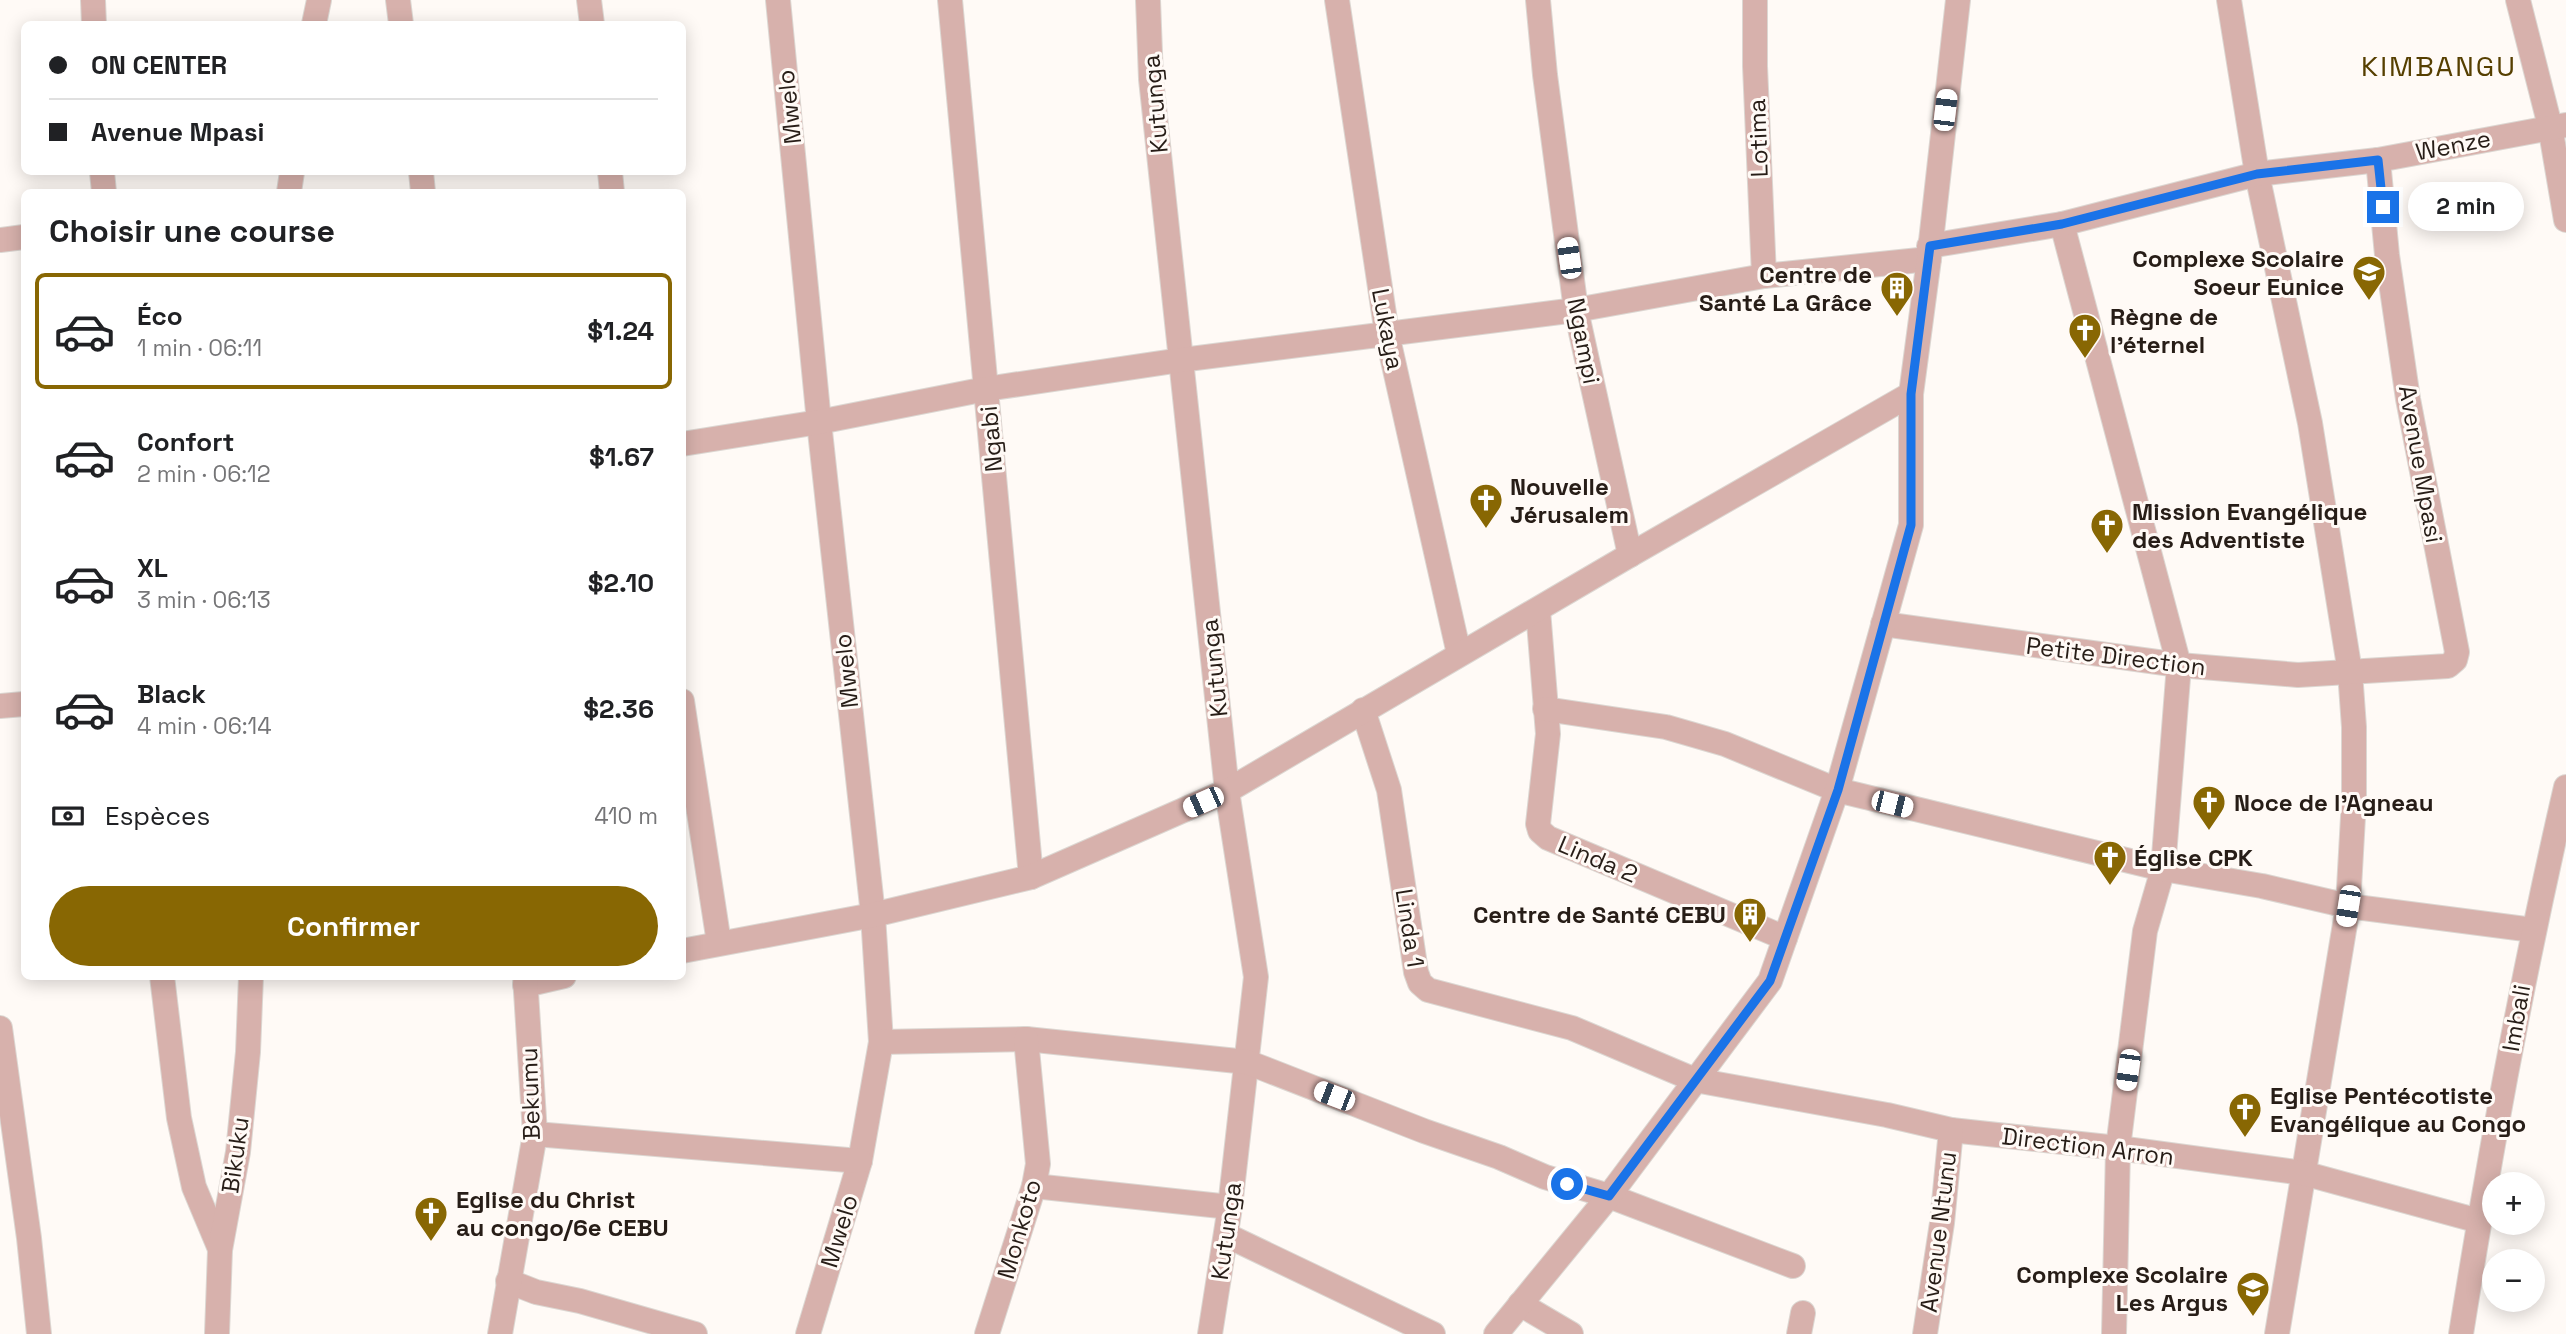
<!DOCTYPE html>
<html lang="fr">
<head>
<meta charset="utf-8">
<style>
	body { margin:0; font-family:"Space Grotesk",sans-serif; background:#f6f6f6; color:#202124; height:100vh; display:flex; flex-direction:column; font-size:26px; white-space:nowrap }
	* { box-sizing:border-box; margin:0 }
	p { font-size:23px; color:#757577 }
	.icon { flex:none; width:38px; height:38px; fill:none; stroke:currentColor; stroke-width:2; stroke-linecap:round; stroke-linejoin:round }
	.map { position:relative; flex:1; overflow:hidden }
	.sheet { position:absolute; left:21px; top:189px; width:665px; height:791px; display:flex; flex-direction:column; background:#fff; border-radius:10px; box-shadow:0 4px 18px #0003 }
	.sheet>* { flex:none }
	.banner { position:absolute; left:21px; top:21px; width:665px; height:154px; border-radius:10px; box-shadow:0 4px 18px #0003; display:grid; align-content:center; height:154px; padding:0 28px; background:#fff }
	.tools { position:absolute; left:2482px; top:1172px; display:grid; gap:14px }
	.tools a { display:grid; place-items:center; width:63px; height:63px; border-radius:50%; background:#fff; box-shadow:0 4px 18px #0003; font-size:35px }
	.end { position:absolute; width:32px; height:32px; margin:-16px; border:9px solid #1a73e8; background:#fff; box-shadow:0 0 0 4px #fff }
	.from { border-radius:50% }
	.bubble { position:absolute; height:49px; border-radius:24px; background:#fff; box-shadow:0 4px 18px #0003; font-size:23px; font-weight:600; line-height:49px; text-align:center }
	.car { position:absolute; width:21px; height:42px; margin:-21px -10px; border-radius:9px; box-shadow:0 0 5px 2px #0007; background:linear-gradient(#fff 24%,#345 0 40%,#fff 0 76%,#345 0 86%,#fff 0) }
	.banner b { display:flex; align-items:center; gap:24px; height:66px; font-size:26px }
	.banner b+b { border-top:2px solid #e0e0e0 }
	.banner i { width:18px; height:18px; background:#202124 }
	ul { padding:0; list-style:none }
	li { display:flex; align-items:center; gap:21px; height:116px; margin:0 14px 10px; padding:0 14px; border:4px solid transparent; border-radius:10px }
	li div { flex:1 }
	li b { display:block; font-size:26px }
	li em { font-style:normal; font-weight:600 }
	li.current { border-color:#886703 }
	li>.icon { width:63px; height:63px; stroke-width:1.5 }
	h2 { padding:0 28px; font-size:32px; line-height:84px }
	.pay { display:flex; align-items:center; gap:18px; height:77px; padding:0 28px; font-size:26px }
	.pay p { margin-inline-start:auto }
	.button { display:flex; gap:14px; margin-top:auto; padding:14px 28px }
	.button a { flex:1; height:80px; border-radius:42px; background:#886703; color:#fff; font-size:28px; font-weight:600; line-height:80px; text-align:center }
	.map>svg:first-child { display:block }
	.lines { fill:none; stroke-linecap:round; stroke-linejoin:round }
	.minor-casing { stroke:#dcd7d2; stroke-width:26 }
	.minor { stroke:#d7b1ac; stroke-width:24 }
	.route { stroke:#1a73e8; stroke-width:9 }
	.labels { text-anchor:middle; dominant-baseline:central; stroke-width:6; stroke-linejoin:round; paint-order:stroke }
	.street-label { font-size:24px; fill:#271d17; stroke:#fffaf6 }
	.poi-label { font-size:24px; font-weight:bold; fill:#271d17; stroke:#fffaf6; text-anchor:start }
	.quarter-label { font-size:28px; letter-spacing:2px; fill:#563f00; stroke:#fffaf6 }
</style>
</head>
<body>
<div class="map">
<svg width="2566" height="1334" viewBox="0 0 2566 1334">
	<rect width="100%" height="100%" fill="#fffaf6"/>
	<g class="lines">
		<defs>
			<g id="minor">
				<path d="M93,0L94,24"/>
				<path d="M398,0L401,24"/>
				<path d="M589,0L592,24"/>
				<path d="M778,0L819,422L873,915L881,1042L860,1161L808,1334"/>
				<path d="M950,0L1031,877"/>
				<path d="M1148,0L1151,79L1227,791L1256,977L1230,1207L1210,1334"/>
				<path d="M1337,0L1387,334L1459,654"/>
				<path d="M1538,0L1545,75L1576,310L1630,555"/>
				<path d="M1755,0V66L1764,276"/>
				<path d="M2229,0L2257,174L2310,423L2350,672L2354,727V799L2348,906L2277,1334"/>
				<path d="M2518,0L2550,126L2566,220"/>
				<path d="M314,24L319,0"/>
				<path d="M102,172L104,192"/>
				<path d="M421,172L423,192"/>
				<path d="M610,172L612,192"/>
				<path d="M289,192L292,172"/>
				<path d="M2062,224L2179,665L2163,869L2145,931L2118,1148L2114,1334"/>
				<path d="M0,240L24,237"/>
				<path d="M1929,246L2062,224L2257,174L2378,160L2566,125"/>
				<path d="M682,444L819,422L986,389L1181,360L1576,310L1764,276L1929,259"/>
				<path d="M1538,610L1548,734L1538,824L1540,831L1548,838L1785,938"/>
				<path d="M1883,624L2179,665L2298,675L2448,666L2455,660L2457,652L2408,399L2387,255L2378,160"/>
				<path d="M682,701L719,943"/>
				<path d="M0,706L24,704"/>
				<path d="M1545,709L1666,727L1725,744L1837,790L2163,869L2262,886L2348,906L2533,930"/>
				<path d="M1363,710L1389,790L1416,972L1420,983L1428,990L1572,1028L1695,1080L1887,1115L1951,1130L2118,1148L2303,1173L2479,1221"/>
				<path d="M682,951L873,915L1031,877L1227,791L1630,555L1911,394"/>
				<path d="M162,976L179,1118L194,1187L220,1249"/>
				<path d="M525,985L564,976"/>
				<path d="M0,1028L29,1238L39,1334"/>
				<path d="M881,1042L1026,1039L1247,1062L1424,1131L1499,1157L1545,1177L1609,1196L1793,1266"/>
				<path d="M535,1134L860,1161"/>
				<path d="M1034,1186L1230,1207"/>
				<path d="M1226,1235L1433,1334"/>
				<path d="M508,1281L536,1292L580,1301L695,1334"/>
				<path d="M1520,1304L1571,1334"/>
				<path d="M217,1334L220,1250L238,1152L248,1052L251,976"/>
				<path d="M500,1334L535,1134L525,976"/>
				<path d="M987,1334L1034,1186L1038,1164L1026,1039"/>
				<path d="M1496,1334L1609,1196L1770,981L1837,790L1911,525V394L1929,259L1958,0"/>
				<path d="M1799,1334L1803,1313"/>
				<path d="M1925,1334L1942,1223L1951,1130"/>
				<path d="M2461,1334C2490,1151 2524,968 2566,787"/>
			</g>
		</defs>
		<use href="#minor" class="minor-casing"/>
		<use href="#minor" class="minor"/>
	</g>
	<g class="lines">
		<path class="route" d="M1567,1184L1609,1196L1770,981L1838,790L1911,525V394L1930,246L2062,224L2257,174L2378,160L2383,207"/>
	</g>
	<defs>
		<symbol id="school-pin" viewBox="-11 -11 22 30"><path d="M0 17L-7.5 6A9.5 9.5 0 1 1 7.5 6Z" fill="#886703" stroke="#fffaf6"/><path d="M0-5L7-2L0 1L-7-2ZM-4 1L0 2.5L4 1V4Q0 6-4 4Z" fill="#fff"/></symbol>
		<symbol id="building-pin" viewBox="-11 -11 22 30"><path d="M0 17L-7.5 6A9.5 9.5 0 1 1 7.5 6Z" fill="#886703" stroke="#fffaf6"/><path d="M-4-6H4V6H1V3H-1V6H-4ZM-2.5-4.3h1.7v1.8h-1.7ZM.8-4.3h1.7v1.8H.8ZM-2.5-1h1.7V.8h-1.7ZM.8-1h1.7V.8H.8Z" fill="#fff"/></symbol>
		<symbol id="church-pin" viewBox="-11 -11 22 30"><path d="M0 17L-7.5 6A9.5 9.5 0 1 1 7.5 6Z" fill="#886703" stroke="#fffaf6"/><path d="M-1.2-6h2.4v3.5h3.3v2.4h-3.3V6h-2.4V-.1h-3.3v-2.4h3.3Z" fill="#fff"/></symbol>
	</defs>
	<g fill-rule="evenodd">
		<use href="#school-pin" x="2350" y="253" width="38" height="52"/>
		<use href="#building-pin" x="1878" y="269" width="38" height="52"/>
		<use href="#church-pin" x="2066" y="311" width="38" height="52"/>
		<use href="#church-pin" x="1467" y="481" width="38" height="52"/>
		<use href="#church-pin" x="2088" y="506" width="38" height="52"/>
		<use href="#church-pin" x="2190" y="783" width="38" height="52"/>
		<use href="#church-pin" x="2091" y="838" width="38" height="52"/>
		<use href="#building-pin" x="1731" y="895" width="38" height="52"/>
		<use href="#church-pin" x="2226" y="1090" width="38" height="52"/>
		<use href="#church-pin" x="412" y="1194" width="38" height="52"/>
		<use href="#school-pin" x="2234" y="1269" width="38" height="52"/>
	</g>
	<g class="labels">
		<g class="street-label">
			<text transform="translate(1155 104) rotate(-95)">Kutunga</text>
			<text transform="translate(789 107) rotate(-96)">Mwelo</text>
			<text transform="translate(1758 138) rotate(-92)">Lotima</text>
			<text transform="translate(2453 145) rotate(-11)">Wenze</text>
			<text transform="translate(1388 329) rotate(79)">Lukaya</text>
			<text transform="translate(1584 341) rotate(79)">Ngampi</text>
			<text transform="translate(991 439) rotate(-95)">Ngabi</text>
			<text transform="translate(2421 464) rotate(80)">Avenue Mpasi</text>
			<text transform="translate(2116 656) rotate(7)">Petite Direction</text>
			<text transform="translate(1214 668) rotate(-96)">Kutunga</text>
			<text transform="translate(846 671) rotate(-96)">Mwelo</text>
			<text transform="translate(1598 859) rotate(23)">Linda 2</text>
			<text transform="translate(1410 928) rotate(81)">Linda 1</text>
			<text transform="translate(2516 1018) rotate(-80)">Imbali</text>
			<text transform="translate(530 1094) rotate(-92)">Bekumu</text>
			<text transform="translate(2088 1146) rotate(7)">Direction Arron</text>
			<text transform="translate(235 1155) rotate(-82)">Bikuku</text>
			<text transform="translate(1019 1229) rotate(-74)">Monkoto</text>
			<text transform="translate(839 1231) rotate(-73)">Mwelo</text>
			<text transform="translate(1226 1231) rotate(-82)">Kutunga</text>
			<text transform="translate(1938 1232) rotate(-83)">Avenue Ntunu</text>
		</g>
		<g class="poi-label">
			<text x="2344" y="258" text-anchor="end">Complexe Scolaire<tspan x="2344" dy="28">Soeur Eunice</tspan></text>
			<text x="1872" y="274" text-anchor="end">Centre de<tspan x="1872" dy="28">Santé La Grâce</tspan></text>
			<text x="2110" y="316">Règne de<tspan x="2110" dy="28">l'éternel</tspan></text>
			<text x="1510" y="486">Nouvelle<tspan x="1510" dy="28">Jérusalem</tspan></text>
			<text x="2132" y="511">Mission Evangélique<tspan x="2132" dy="28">des Adventiste</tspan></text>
			<text x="2234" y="802">Noce de l'Agneau</text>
			<text x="2134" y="857">Église CPK</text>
			<text x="1726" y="914" text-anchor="end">Centre de Santé CEBU</text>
			<text x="2270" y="1095">Eglise Pentécotiste<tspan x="2270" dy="28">Evangélique au Congo</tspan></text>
			<text x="456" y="1199">Eglise du Christ<tspan x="456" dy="28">au congo/6e CEBU</tspan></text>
			<text x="2228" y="1274" text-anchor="end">Complexe Scolaire<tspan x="2228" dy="28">Les Argus</tspan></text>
		</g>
		<g class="quarter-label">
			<text x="2439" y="66">KIMBANGU</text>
		</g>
	</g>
</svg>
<div class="tools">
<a>+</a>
<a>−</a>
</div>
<i class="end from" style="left:1567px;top:1184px"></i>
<i class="end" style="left:2383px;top:207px"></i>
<div class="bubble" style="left:2408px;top:182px;width:116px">2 min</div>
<i class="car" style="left:1945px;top:110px;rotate:7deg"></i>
<i class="car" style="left:1569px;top:258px;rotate:352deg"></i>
<i class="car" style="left:1203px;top:802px;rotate:246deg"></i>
<i class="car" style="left:1892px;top:804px;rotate:104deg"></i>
<i class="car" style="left:2348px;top:906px;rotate:189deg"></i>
<i class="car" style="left:2128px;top:1070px;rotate:188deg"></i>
<i class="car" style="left:1334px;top:1096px;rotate:291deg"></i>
<div class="banner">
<b><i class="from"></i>ON CENTER</b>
<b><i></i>Avenue Mpasi</b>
</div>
<section class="sheet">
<h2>Choisir une course</h2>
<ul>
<li class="current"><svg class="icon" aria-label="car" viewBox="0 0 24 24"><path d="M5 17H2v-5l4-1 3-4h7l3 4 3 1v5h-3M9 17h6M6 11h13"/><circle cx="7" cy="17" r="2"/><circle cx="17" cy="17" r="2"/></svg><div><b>Éco</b><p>1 min · 06:11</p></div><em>$1.24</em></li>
<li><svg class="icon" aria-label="car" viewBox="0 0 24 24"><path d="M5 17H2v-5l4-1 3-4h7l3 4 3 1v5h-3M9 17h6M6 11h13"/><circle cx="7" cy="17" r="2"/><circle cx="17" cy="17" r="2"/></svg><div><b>Confort</b><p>2 min · 06:12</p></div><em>$1.67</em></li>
<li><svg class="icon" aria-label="car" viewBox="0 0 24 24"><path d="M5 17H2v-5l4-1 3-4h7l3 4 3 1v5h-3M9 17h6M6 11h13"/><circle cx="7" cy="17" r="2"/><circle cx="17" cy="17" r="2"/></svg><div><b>XL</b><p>3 min · 06:13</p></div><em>$2.10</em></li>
<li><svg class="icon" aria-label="car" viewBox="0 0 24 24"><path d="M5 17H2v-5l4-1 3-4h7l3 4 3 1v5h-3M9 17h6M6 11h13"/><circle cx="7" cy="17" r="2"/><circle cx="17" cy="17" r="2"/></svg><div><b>Black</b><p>4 min · 06:14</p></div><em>$2.36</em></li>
</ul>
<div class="pay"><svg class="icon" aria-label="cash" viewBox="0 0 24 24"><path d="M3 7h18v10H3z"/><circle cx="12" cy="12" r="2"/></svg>Espèces<p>410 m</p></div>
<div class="button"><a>Confirmer</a></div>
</section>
</div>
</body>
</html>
